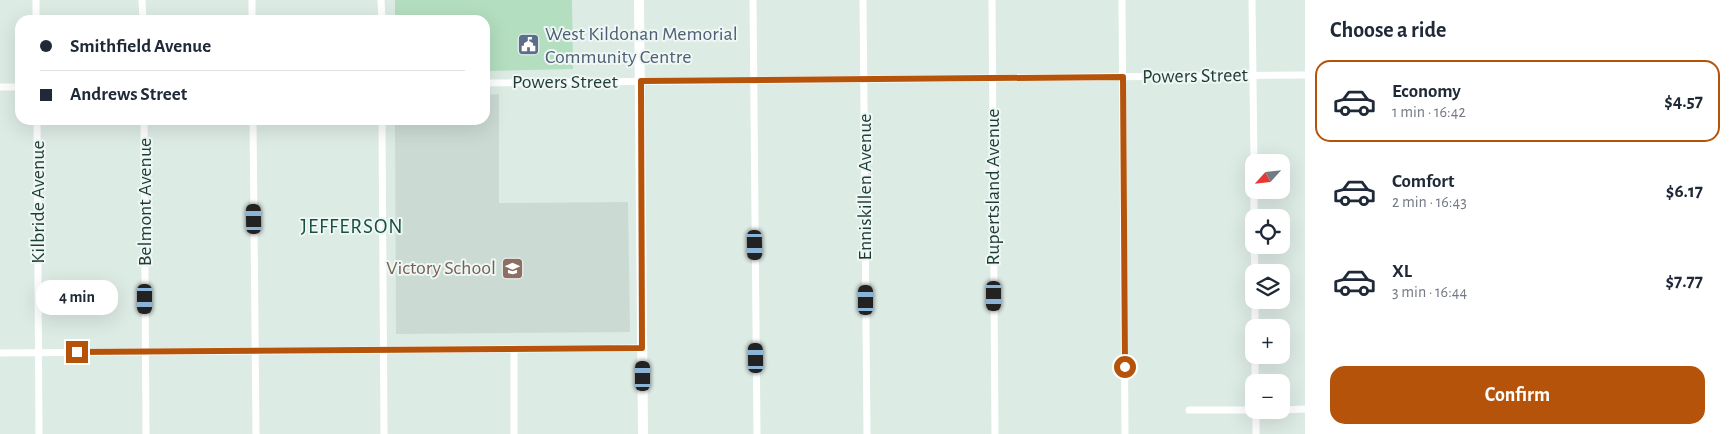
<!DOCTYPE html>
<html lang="en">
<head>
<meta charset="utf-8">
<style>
	body { margin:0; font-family:"Alegreya Sans",sans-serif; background:#f6f6f7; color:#1f2937; height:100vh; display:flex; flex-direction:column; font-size:19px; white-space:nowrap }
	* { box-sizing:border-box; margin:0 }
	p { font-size:16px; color:#747a83 }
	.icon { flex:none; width:28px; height:28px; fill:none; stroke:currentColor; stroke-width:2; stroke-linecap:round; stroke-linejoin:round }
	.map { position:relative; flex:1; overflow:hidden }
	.details { display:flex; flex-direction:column; background:#fff; width:425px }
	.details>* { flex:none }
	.hud { position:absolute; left:15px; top:15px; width:475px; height:110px; border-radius:15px; box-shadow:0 5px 20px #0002; display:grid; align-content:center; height:110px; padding:0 25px; background:#fff }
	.needle { width:32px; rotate:243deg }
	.fabs { position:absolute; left:1245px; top:154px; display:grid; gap:10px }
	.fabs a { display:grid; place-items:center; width:45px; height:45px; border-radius:10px; background:#fff; box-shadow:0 5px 20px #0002; font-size:25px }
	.end { position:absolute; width:22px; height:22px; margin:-11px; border:6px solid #b45309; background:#fff; box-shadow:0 0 0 2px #fff }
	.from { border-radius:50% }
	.bubble { position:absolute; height:35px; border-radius:15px; background:#fff; box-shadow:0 5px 20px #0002; font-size:16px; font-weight:700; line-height:35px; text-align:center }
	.car { position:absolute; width:15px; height:30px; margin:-15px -8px; border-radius:6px; box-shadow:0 0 4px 1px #0007; background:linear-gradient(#222 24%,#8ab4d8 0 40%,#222 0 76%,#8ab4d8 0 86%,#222 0) }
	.hud b { display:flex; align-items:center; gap:18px; height:48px; font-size:19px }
	.hud b+b { border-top:1px solid #e0e1e3 }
	.hud i { width:12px; height:12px; background:#1f2937 }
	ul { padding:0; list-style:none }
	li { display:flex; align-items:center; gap:15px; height:82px; margin:0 10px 8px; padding:0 15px; border:2px solid transparent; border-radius:15px }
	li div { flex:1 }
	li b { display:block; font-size:19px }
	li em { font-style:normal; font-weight:700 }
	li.current { border-color:#b45309 }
	li>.icon { width:45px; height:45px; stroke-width:1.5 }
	h2 { padding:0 25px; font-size:22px; line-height:60px }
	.action { display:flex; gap:10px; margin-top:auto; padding:10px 25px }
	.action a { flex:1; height:58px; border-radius:15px; background:#b45309; color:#fff; font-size:20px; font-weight:700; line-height:58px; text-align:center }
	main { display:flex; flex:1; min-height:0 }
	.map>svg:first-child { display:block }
	.built { fill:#cbdbd4 }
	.green { fill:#b4dec0 }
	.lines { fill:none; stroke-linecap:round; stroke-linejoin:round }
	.street { stroke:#fff; stroke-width:7 }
	.secondary { stroke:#fff; stroke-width:10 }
	.route { stroke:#b45309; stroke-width:6 }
	.labels { text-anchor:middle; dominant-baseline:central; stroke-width:4; stroke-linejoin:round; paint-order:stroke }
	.service-label { font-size:20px; fill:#4e5e75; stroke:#eef7f3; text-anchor:start }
	.street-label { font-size:20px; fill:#1e3b34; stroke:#eef7f3 }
	.education-label { font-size:20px; fill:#785e54; stroke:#eef7f3; text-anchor:end }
	.neighbourhood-label { font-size:21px; letter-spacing:1px; fill:#184f43; stroke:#eef7f3 }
</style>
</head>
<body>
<main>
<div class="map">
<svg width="1305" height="434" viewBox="0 0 1305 434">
	<rect width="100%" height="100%" fill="#ddebe5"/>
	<path class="built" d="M499,94V203L628,202L630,332L396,334L395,120H485V95Z"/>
	<path class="green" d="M395,0H572L573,69L485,71V20H395Z"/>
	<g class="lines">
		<g class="street">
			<path d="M36,0V20"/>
			<path d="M142,0L143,20"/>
			<path d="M252,0V20"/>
			<path d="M381,0L382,20"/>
			<path d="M753,0L757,434"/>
			<path d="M863,0L867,434"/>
			<path d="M992,0L995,434"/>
			<path d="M1122,0L1125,434"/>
			<path d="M1252,0L1254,162"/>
			<path d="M485,83L1305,75"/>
			<path d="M0,87H20"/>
			<path d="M37,120L39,434"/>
			<path d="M144,120L146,434"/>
			<path d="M253,120L256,434"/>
			<path d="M382,120L384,434"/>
			<path d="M1254,190V218"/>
			<path d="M1254,245L1255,272"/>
			<path d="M1255,300V328"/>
			<path d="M514,349V434"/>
			<path d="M0,353L642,348"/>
			<path d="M1255,355V382"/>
			<path d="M1189,410H1254"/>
			<path d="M1256,410V434"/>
			<path d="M1281,410L1305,409"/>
		</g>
		<path class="secondary" d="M639,0L643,434"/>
	</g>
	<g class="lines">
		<path class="route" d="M77,352L642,348L641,81L1123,77L1125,367"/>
	</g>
	<defs>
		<symbol id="civic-square" viewBox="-11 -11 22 22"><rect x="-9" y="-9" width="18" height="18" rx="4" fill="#5c6f8a" stroke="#eef7f3"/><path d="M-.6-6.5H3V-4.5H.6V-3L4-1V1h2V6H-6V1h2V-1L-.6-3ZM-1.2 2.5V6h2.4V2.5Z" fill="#fff"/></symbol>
		<symbol id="school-square" viewBox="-11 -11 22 22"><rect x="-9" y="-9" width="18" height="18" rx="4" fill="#8d6e63" stroke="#eef7f3"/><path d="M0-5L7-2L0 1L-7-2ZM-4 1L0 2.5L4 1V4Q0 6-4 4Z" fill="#fff"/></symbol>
	</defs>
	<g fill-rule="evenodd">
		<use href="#civic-square" x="516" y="32" width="25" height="25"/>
		<use href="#school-square" x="500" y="256" width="25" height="25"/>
	</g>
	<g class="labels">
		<g class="service-label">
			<text x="545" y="34">West Kildonan Memorial<tspan x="545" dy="23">Community Centre</tspan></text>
		</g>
		<g class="street-label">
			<text transform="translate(1195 76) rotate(-1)">Powers Street</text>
			<text x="565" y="82">Powers Street</text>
			<text transform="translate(865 187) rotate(-90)">Enniskillen Avenue</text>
			<text transform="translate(993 187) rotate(-90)">Rupertsland Avenue</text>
			<text transform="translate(38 202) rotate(-90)">Kilbride Avenue</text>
			<text transform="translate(145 202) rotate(-90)">Belmont Avenue</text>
		</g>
		<g class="education-label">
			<text x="496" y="268">Victory School</text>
		</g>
		<g class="neighbourhood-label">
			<text x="352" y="226">JEFFERSON</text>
		</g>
	</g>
</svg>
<div class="fabs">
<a><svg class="needle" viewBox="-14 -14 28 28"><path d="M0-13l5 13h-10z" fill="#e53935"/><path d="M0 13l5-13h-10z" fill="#747a83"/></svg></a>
<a><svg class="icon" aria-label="locate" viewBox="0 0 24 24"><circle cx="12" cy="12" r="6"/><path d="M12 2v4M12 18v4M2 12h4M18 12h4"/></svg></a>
<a><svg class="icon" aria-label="layers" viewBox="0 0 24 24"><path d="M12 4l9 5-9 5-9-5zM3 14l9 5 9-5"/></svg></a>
<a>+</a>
<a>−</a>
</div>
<i class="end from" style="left:1125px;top:367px"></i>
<i class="end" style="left:77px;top:352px"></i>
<div class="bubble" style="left:36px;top:280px;width:82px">4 min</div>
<i class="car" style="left:254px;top:219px;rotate:359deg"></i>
<i class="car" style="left:755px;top:245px;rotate:179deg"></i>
<i class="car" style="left:994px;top:296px;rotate:180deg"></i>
<i class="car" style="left:145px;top:299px;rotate:180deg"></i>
<i class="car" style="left:866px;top:300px;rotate:0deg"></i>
<i class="car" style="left:756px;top:358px;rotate:359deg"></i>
<i class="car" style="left:643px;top:376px;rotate:0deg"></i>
<div class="hud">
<b><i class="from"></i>Smithfield Avenue</b>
<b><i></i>Andrews Street</b>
</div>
</div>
<section class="details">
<h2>Choose a ride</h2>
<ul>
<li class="current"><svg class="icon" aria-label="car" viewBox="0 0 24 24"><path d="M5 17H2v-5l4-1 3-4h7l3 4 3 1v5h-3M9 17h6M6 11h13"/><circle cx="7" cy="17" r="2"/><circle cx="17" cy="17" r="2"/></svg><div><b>Economy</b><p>1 min · 16:42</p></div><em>$4.57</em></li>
<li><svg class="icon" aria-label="car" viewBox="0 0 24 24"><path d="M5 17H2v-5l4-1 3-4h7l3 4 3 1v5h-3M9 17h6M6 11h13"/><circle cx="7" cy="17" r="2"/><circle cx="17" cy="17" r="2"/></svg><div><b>Comfort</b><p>2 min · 16:43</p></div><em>$6.17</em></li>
<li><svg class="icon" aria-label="car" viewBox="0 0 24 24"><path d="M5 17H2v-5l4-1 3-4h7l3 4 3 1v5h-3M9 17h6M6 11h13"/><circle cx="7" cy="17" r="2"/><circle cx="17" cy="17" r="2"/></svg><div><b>XL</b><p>3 min · 16:44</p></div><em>$7.77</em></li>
</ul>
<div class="action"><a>Confirm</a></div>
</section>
</main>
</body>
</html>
